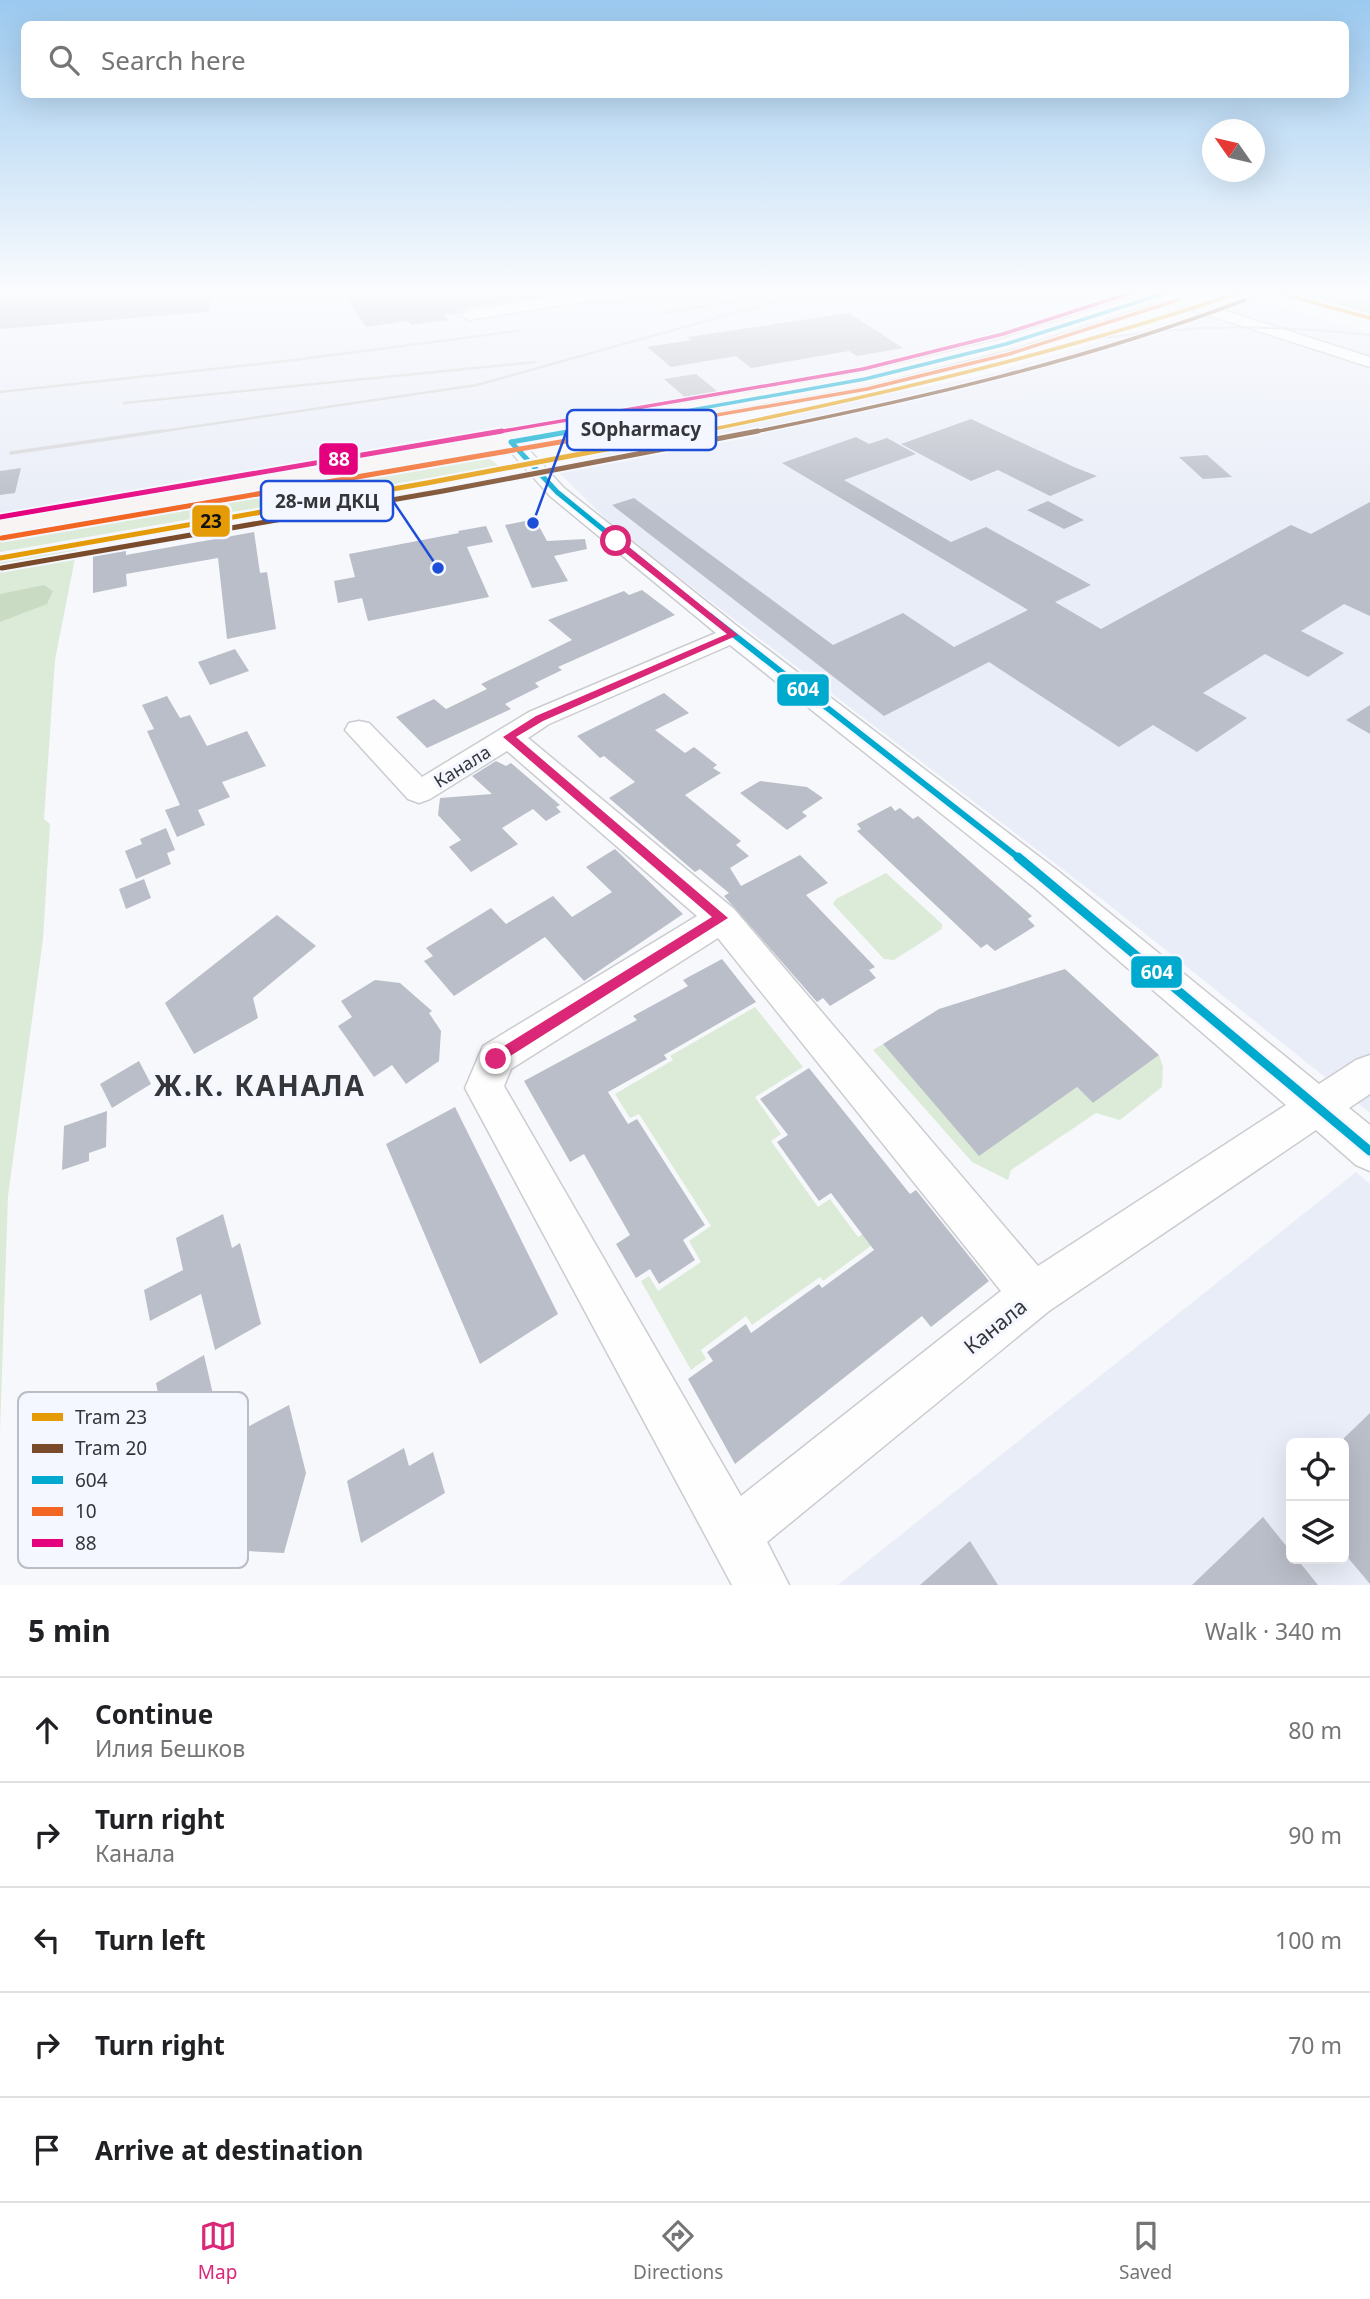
<!DOCTYPE html>
<meta charset="utf-8">
<style>
:root{--surface:#fff;--page:#f6f6f6;--text:#202124;--muted:#757577;--line:#e0e0e0;--accent:#db2777}
body{margin:0;font-family:"Noto Sans",sans-serif;background:var(--page);color:var(--text)}
.controls{position:absolute;right:21px;bottom:21px;display:grid;overflow:hidden;border-radius:10px;box-shadow:0 7px 28px #0002}
.controls button{width:63px;height:63px;display:grid;place-items:center;padding:0;border:0;border-bottom:2px solid var(--line);background:var(--surface);color:var(--text);font:35px sans-serif}
.compass{position:absolute;left:1202px;top:119px;width:63px;height:63px;border-radius:50%;background:var(--surface);box-shadow:0 7px 28px #0002;rotate:304deg}
.stop{position:absolute;width:21px;height:21px;margin:-16px;border:5px solid #db2777;border-radius:50%;background:#fff}
.stop.end{background:#db2777;border-color:#fff;box-shadow:0 2px 7px #0008}
.list{margin:0;padding:0;list-style:none}
h2{display:flex;justify-content:space-between;align-items:center;height:91px;margin:0;padding:0 28px;font-size:30px}
h2 small{font-size:23px;font-weight:400;color:var(--muted)}
.list li{display:grid;grid-template-columns:46px 1fr auto;gap:21px;align-items:center;box-sizing:border-box;height:105px;padding:0 28px;border-top:2px solid var(--line)}
.list b{display:block;font-size:26px;white-space:nowrap}
.list p{margin:0;font-size:23px;white-space:nowrap;color:var(--muted)}
.list em{font-size:23px;font-style:normal;color:var(--muted)}
.icon{flex:none;width:38px;height:38px;fill:none;stroke:currentColor;stroke-width:2;stroke-linecap:round;stroke-linejoin:round}
.map{position:relative;flex:none;width:1370px;height:1585px;overflow:hidden}
.search{position:absolute;background:var(--surface);box-shadow:0 7px 28px #0002;left:21px;right:21px;top:21px;height:77px;display:flex;align-items:center;gap:18px;box-sizing:border-box;padding:0 24px;border-radius:10px;color:var(--muted);font-size:26px}
.sheet{height:616px;background:var(--surface)}
nav{display:flex;justify-content:space-around;align-items:center;box-sizing:border-box;height:98px;border-top:2px solid var(--line);background:var(--surface);font-size:19px;color:var(--muted)}
nav a{display:grid;justify-items:center;gap:4px}
nav .on{color:var(--accent)}
.map>svg:first-child{display:block}
.built{fill:#e9edf7;fill-rule:evenodd}
.green{fill:#dcebd7}
.forest{fill:#cadbc4}
.building{fill:#babec8}
.lines{fill:none;stroke-linecap:round;stroke-linejoin:round}
.minor-casing{stroke:#cbcccf;stroke-width:3}
.major-casing{stroke:#d3d4d7;stroke-width:4}
.minor{fill:#fefeff;fill-rule:evenodd}
.major{fill:#f8f4f4;fill-rule:evenodd}
.tram{stroke:#d5d5d7;stroke-width:2}
.rail-far1{stroke:#d5d5d7;stroke-width:2.5}
.rail{stroke:#d5d5d7;stroke-width:3.5}
.bus-1-far3-casing{stroke:#f4f7ff;stroke-width:6}
.bus-1-far2-casing{stroke:#f4f7ff;stroke-width:9}
.bus-1-far1-casing{stroke:#f4f7ff;stroke-width:11}
.bus-1-casing{stroke:#f4f7ff;stroke-width:14}
.bus-2-far1-casing{stroke:#f4f7ff;stroke-width:6}
.bus-2-casing{stroke:#f4f7ff;stroke-width:9}
.bus-3-far1-casing{stroke:#f4f7ff;stroke-width:6}
.bus-3-casing{stroke:#f4f7ff;stroke-width:9}
.bus-1-far3{stroke:#00a9ce;stroke-width:3.5}
.bus-1-far2{stroke:#00a9ce;stroke-width:5}
.bus-1-far1{stroke:#00a9ce;stroke-width:6}
.bus-1{stroke:#00a9ce;stroke-width:9}
.bus-2-far1{stroke:#f26522;stroke-width:3.5}
.bus-2{stroke:#f26522;stroke-width:5}
.bus-3-far1{stroke:#e5007d;stroke-width:3.5}
.bus-3{stroke:#e5007d;stroke-width:5}
.tram-1-far1-casing{stroke:#f4f7ff;stroke-width:6}
.tram-1-casing{stroke:#f4f7ff;stroke-width:9}
.tram-2-far1-casing{stroke:#f4f7ff;stroke-width:6}
.tram-2-casing{stroke:#f4f7ff;stroke-width:9}
.tram-1-far1{stroke:#e49b06;stroke-width:3.5}
.tram-1{stroke:#e49b06;stroke-width:5}
.tram-2-far1{stroke:#7a4b2a;stroke-width:3.5}
.tram-2{stroke:#7a4b2a;stroke-width:5}
.route{fill:#db2777}
.labels{text-anchor:middle;dominant-baseline:central;stroke-width:6;stroke-linejoin:round;paint-order:stroke}
.street-label{font-size:18px;fill:#35363a;stroke:#f4f7ff}
.near-street-label{font-size:21px;fill:#35363a;stroke:#f4f7ff}
.near-district-label{font-size:28px;font-weight:bold;letter-spacing:2px;fill:#35363a;stroke:#f4f7ff}
.key{fill:#f4f7ff;stroke:#bbbdc4;stroke-width:2}
.key-label{font-size:19px;fill:#35363a}
.leader{fill:none;stroke:#1d4ed8;stroke-width:2.5}
.callout-dot{fill:#1d4ed8;stroke:#f4f7ff;stroke-width:2.5}
.callout{fill:#f4f7ff;stroke:#1d4ed8;stroke-width:2.5}
.callout-label{font-size:19px;text-anchor:middle;font-weight:bold;fill:#35363a}
.line-badge{stroke:#f4f7ff;stroke-width:2.5}
.badge-label{font-size:19px;text-anchor:middle;font-weight:bold;fill:#fff}
.pale-badge-label{font-size:19px;text-anchor:middle;font-weight:bold;fill:#111}
</style>
<div class="map">
<svg width="1370" height="1585" viewBox="0 0 1370 1585">
<rect width="100%" height="100%" fill="#f7f8fc"/>
<path class="built" d="M0 290H1145L1151 292 849 374 0 517Z
M1247 296 1370 333V1113L1103 900 618 531 553 467 658 440 985 375 1224 306Z
M1356 1172 1370 1184V1585H838ZM1291 1443H1344V1559H1291Z"/>
<path class="green" d="M487 456 499 466 0 552V539Z
M77 548 55 660 44 819 50 824 43 939 8 1196 0 1432V560Z
M886 873 942 924V929L894 960 884 959 833 904 836 899Z
M755 1007 803 1067 755 1097 781 1134 771 1141 818 1207 830 1199 858 1237 870 1229 879 1240 823 1281 820 1277 752 1325 746 1316 701 1350 706 1359 691 1370 641 1281 649 1276 658 1291 701 1262 689 1241 711 1226 639 1114 630 1118 615 1094 673 1060 670 1056Z
M883 1044 979 1155 1077 1087 1093 1103 1159 1055 1163 1067 1162 1087 1120 1120 1096 1113 1011 1170 1008 1180 972 1162 873 1050Z"/>
<path class="forest" d="M1304 290H1370V314L1326 301Z
M44 585 53 591 47 604 0 622V594Z"/>
<path class="building" d="M0 290H215L208 312 0 329Z
M341 290H458L459 294 487 290H544L545 296 469 307 459 313 444 315 448 320 411 325 408 321 366 327Z
M849 313 903 348 857 356 849 351 751 368 736 356 671 367 647 347 691 340 688 337Z
M696 374 718 392 687 399 664 379Z
M971 419 1074 467 1097 476 1050 496 998 470 971 481 901 444Z
M856 437 869 444 887 438 916 454 844 480 951 542 986 527 1091 585 1055 602 1101 629 1291 525 1311 534 1370 502V616L1344 604 1301 631 1344 653 1308 677 1265 654 1203 693 1247 718 1197 752 1153 725 1119 747 989 662 884 716 612 505 634 498 833 645 903 613 954 647 1028 610 782 463Z
M1207 455 1232 477 1203 479 1179 457Z
M21 468 15 493 0 495V471Z
M1048 501 1084 520 1064 529 1027 510Z
M535 519 547 541 585 539 587 549 554 556 568 581 532 588 505 525Z
M486 526 493 542 467 547 489 597 368 621 362 598 338 603 334 581 355 577 349 554 459 533 458 531Z
M254 532 260 573 267 572 276 629 227 639 218 558 126 574 127 586 93 593V554L126 548V555Z
M642 590 675 615 558 667 562 670 535 683 539 687 505 704 511 709 427 748 396 717 434 699 446 709 487 689 481 684 572 640 548 620 624 591 629 595Z
M235 649 249 671 210 685 198 662Z
M664 693 689 713 655 730 685 753 694 747 717 765 713 768 721 773 685 795 741 841 736 845 749 856 730 868 741 886 800 855 828 883 806 895 875 967 869 970 876 978 830 1006 823 998 817 1002 724 896 729 893 700 869 695 872 609 798 635 782 604 756 600 758 577 736Z
M167 696 180 718 190 715 207 746 247 731 266 766 222 782 230 797 198 810 205 825 177 837 165 810 180 805 147 731 154 729 142 705Z
M1370 705V734L1346 720Z
M496 761 506 766 511 763 560 805 556 807 561 812 546 821 533 809 502 828 518 844 471 872 449 847 461 840 438 815 440 798 492 794 472 776Z
M760 781 807 787 823 798 802 812 807 816 787 830 740 793Z
M891 806 895 811 900 808 913 819 918 816 1032 916 1028 919 1035 926 995 951 987 944 981 948 857 831 861 829 857 824Z
M166 828 175 850 167 853 171 864 136 879 125 851 142 844 140 839Z
M615 849 683 914 584 981 545 937 454 996 424 961 433 956 426 948 491 908 506 924 553 896 572 917 612 892 586 867Z
M144 879 151 898 126 909 119 889Z
M277 915 316 946 253 998 258 1018 194 1054 165 1003Z
M722 959 756 1002 664 1055 667 1059 608 1092 628 1124 637 1119 705 1225 683 1240 695 1260 659 1284 650 1269 636 1278 616 1244 630 1235 584 1154 570 1162 524 1081 637 1020 633 1016 688 986 683 980Z
M1065 969 1159 1055 1093 1103 1077 1087 979 1156 883 1044 939 1009Z
M375 980 400 983 432 1011 429 1013 441 1031 439 1061 406 1084 392 1065 374 1077 338 1026 352 1017 341 1001Z
M139 1061 151 1084 112 1108 100 1084Z
M809 1068 910 1194 916 1190 989 1281 931 1327 922 1316 735 1464 688 1379 713 1361 707 1352 746 1324 751 1333 819 1284 822 1288 874 1250 831 1193 819 1201 777 1142 788 1135 760 1099Z
M455 1107 558 1314 480 1364 386 1144Z
M107 1111 106 1147 89 1153V1161L62 1170 64 1126Z
M223 1214 232 1248 240 1243 261 1324 215 1350 201 1294 150 1321 144 1290 183 1270 176 1238Z
M204 1355 215 1403 166 1432 156 1383Z
M289 1405 306 1473 284 1553 171 1547 191 1487 222 1488 240 1431Z
M1370 1413V1584L1344 1553V1438Z
M404 1448 409 1466 433 1452 445 1493 361 1543 347 1481Z
M1263 1517 1291 1552V1559H1297L1318 1585H1192Z
M970 1541 998 1585H920Z"/>
<g class="lines">
<g class="minor-casing">
<path id="minor" d="M666 290 664 293 633 299 586 301 469 320 461 315 469 310 586 293Z
M1138 290H1160L1370 357V367L1140 293Z
M511 436 518 438 564 488 742 630 1058 871 1319 1084 1356 1060 1370 1055V1094L1349 1108 1370 1125V1171L1356 1165 1316 1130 1049 1311 767 1542 789 1585H732L465 1088 483 1046 697 916 507 751 430 799 419 803 408 799 345 730 349 723 359 721 369 723 422 777 529 712 716 633 550 496 502 442ZM730 645 1036 889 1286 1105 1038 1266 734 909 528 738 549 724ZM718 938 1001 1291 741 1496 504 1086 511 1069Z"/>
</g>
<g class="major-casing">
<path id="major" d="M1156 290H1184L1182 294 1013 348 865 386 0 536V520L865 372 999 340Z"/>
</g>
<use href="#minor" class="minor"/>
<use href="#major" class="major"/>
<path class="tram" d="M1296 290 1324 305
M1086 341C1181 324 1274 324 1370 335"/>
<path class="rail-far1" d="M665 313 741 300
M0 392 286 361 518 331
M124 403 535 362
M150 433 477 385 817 290"/>
<path class="rail" d="M11 453 162 431"/>
<g class="bus-1-far3-casing">
<path id="bus-1-far3" d="M563 433 865 379 1006 344 1175 290"/>
</g>
<g class="bus-1-far2-casing">
<path id="bus-1-far2" d="M511 442 557 492 712 618
M511 442 573 431"/>
</g>
<g class="bus-1-far1-casing">
<path id="bus-1-far1" d="M710 616 1020 859"/>
</g>
<g class="bus-1-casing">
<path id="bus-1" d="M1018 857 1370 1151"/>
</g>
<g class="bus-2-far1-casing">
<path id="bus-2-far1" d="M613 433 867 389 1009 354 1178 300"/>
</g>
<g class="bus-2-casing">
<path id="bus-2" d="M2 538 624 431"/>
</g>
<g class="bus-3-far1-casing">
<path id="bus-3-far1" d="M492 433 863 369 1003 334 1140 290"/>
</g>
<g class="bus-3-casing">
<path id="bus-3" d="M0 517 502 431"/>
</g>
<use href="#bus-1-far3" class="bus-1-far3"/>
<use href="#bus-1-far2" class="bus-1-far2"/>
<use href="#bus-1-far1" class="bus-1-far1"/>
<use href="#bus-1" class="bus-1"/>
<use href="#bus-2-far1" class="bus-2-far1"/>
<use href="#bus-2" class="bus-2"/>
<use href="#bus-3-far1" class="bus-3-far1"/>
<use href="#bus-3" class="bus-3"/>
<g class="tram-1-far1-casing">
<path id="tram-1-far1" d="M1267 290 1370 318
M694 433C881 395 1066 352 1247 290"/>
</g>
<g class="tram-1-casing">
<path id="tram-1" d="M0 558 427 483 702 431"/>
</g>
<g class="tram-2-far1-casing">
<path id="tram-2-far1" d="M749 433C918 399 1084 361 1245 300"/>
</g>
<g class="tram-2-casing">
<path id="tram-2" d="M2 568 443 491 758 431"/>
</g>
<use href="#tram-1-far1" class="tram-1-far1"/>
<use href="#tram-1" class="tram-1"/>
<use href="#tram-2-far1" class="tram-2-far1"/>
<use href="#tram-2" class="tram-2"/>
</g>
<linearGradient id="sky" x2="0" y2="1"><stop stop-color="#9bc9ef"/><stop offset="0.57" stop-color="#fbfcfe"/><stop offset="1" stop-color="#fbfcfe" stop-opacity="0"/></linearGradient>
<rect width="1370" height="512" fill="url(#sky)"/>
<path class="route" d="M613 539H619L738 635 543 721 516 737 728 918 496 1065 491 1063 489 1059 491 1054 712 917 503 737 536 716 727 634 613 543Z"/>
<g class="labels">
<g class="street-label">
<text transform="translate(462 766) rotate(-32)">Канала</text>
</g>
<g class="near-street-label">
<text transform="translate(995 1326) rotate(-39)">Канала</text>
</g>
<g class="near-district-label">
<text x="260" y="1085">Ж.К. КАНАЛА</text>
</g>
</g>
<rect x="18" y="1392" width="230" height="176" rx="10" class="key"/>
<rect x="32" y="1413" width="31" height="8" fill="#e49b06"/>
<rect x="32" y="1444" width="31" height="9" fill="#7a4b2a"/>
<rect x="32" y="1476" width="31" height="8" fill="#00a9ce"/>
<rect x="32" y="1507" width="31" height="9" fill="#f26522"/>
<rect x="32" y="1539" width="31" height="8" fill="#e5007d"/>
<g class="key-label">
<text x="75" y="1424">Tram 23</text>
<text x="75" y="1455">Tram 20</text>
<text x="75" y="1487">604</text>
<text x="75" y="1518">10</text>
<text x="75" y="1550">88</text>
</g>
<path class="leader" d="M533 523L567 430M438 568L393 501"/>
<g class="callout-dot">
<circle cx="533" cy="523" r="7"/>
<circle cx="438" cy="568" r="7"/>
</g>
<g class="callout">
<rect x="567" y="410" width="149" height="40" rx="7"/>
<rect x="261" y="481" width="132" height="40" rx="7"/>
</g>
<g class="callout-label">
<text x="641" y="436">SOpharmacy</text>
<text x="327" y="508">28-ми ДКЦ</text>
</g>
<g class="line-badge">
<rect x="318" y="442" width="41" height="34" rx="7" fill="#e5007d"/>
<rect x="191" y="504" width="40" height="34" rx="7" fill="#e49b06"/>
<rect x="776" y="673" width="54" height="34" rx="7" fill="#00a9ce"/>
<rect x="1130" y="955" width="53" height="34" rx="7" fill="#00a9ce"/>
</g>
<g class="badge-label">
<text x="339" y="466">88</text>
<text x="803" y="696">604</text>
<text x="1157" y="979">604</text>
</g>
<g class="pale-badge-label">
<text x="211" y="528">23</text>
</g>
</svg>
<div class="controls">
<button><svg class="icon" aria-label="locate" viewBox="0 0 24 24"><circle cx="12" cy="12" r="6"/><path d="M12 2v4M12 18v4M2 12h4M18 12h4"/></svg></button>
<button><svg class="icon" aria-label="layers" viewBox="0 0 24 24"><path d="M12 4l9 5-9 5-9-5zM3 14l9 5 9-5"/></svg></button>
</div>
<svg class="compass" viewBox="-18 -18 36 36"><path d="M0-13l5 13h-10z" fill="#e53935"/><path d="M0 13l5-13h-10z" fill="#757577"/></svg>
<div class="stop" style="left:616px;top:541px"></div>
<div class="stop end" style="left:496px;top:1059px"></div>
<div class="search"><svg class="icon" aria-label="search" viewBox="0 0 24 24"><circle cx="10" cy="10" r="6"/><path d="M15 15l6 6"/></svg>Search here</div>
</div>
<section class="sheet">
<h2>5 min<small>Walk · 340 m</small></h2>
<ul class="list">
<li><svg class="icon" aria-label="ahead" viewBox="0 0 24 24"><path d="M12 20V5M6 11l6-6 6 6"/></svg><div><b>Continue</b><p>Илия Бешков</p></div><em>80 m</em></li>
<li><svg class="icon" aria-label="right" viewBox="0 0 24 24"><path d="M7 20v-9h11M14 6l5 5-5 5"/></svg><div><b>Turn right</b><p>Канала</p></div><em>90 m</em></li>
<li><svg class="icon" aria-label="left" viewBox="0 0 24 24"><path d="M17 20v-9H6M10 6l-5 5 5 5"/></svg><div><b>Turn left</b></div><em>100 m</em></li>
<li><svg class="icon" aria-label="right" viewBox="0 0 24 24"><path d="M7 20v-9h11M14 6l5 5-5 5"/></svg><div><b>Turn right</b></div><em>70 m</em></li>
<li><svg class="icon" aria-label="arrive" viewBox="0 0 24 24"><path d="M6 21V4h12l-3 4 3 4H6"/></svg><div><b>Arrive at destination</b></div></li>
</ul>
</section>
<nav>
<a class="on"><svg class="icon" aria-label="map" viewBox="0 0 24 24"><path d="M3 6l6-2 6 2 6-2v14l-6 2-6-2-6 2zM9 4v14M15 6v14"/></svg>Map</a>
<a><svg class="icon" aria-label="directions" viewBox="0 0 24 24"><path d="M12 3l9 9-9 9-9-9zM9 14v-3h6M13 9l2 2-2 2"/></svg>Directions</a>
<a><svg class="icon" aria-label="saved" viewBox="0 0 24 24"><path d="M7 4h10v16l-5-4-5 4z"/></svg>Saved</a>
</nav>
